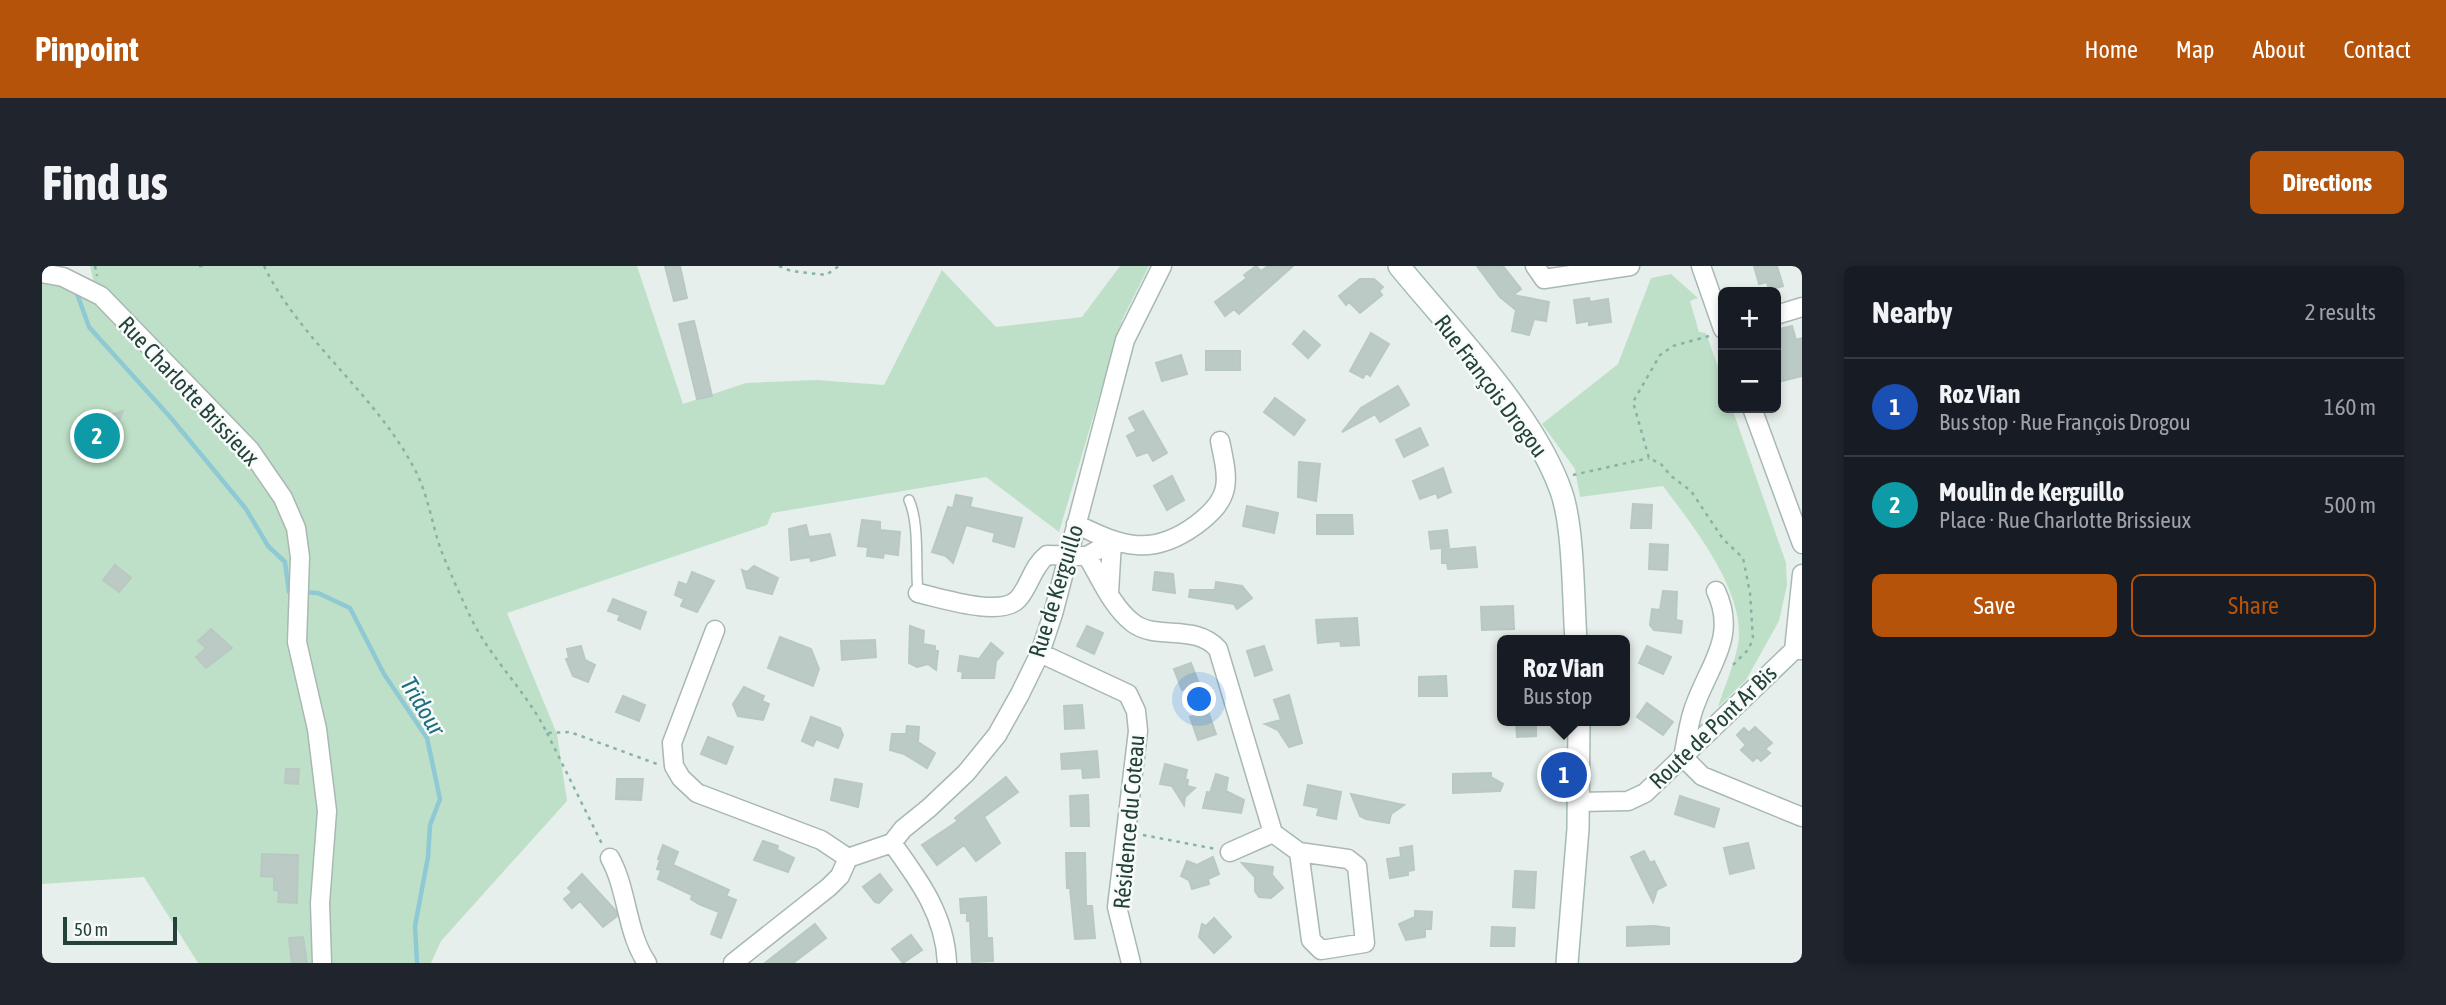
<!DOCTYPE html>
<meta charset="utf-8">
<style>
:root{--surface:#171b24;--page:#20242c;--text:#f1f3f6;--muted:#9ea1a6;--line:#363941;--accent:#b45309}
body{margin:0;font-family:"Asap Condensed",sans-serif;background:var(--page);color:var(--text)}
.controls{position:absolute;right:21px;top:21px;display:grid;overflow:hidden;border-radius:10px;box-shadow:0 4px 10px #0003}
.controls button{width:63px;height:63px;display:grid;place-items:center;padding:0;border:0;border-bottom:2px solid var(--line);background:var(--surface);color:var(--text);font:35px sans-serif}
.scale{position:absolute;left:21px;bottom:18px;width:114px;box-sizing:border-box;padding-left:7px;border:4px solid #24423a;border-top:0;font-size:19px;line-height:24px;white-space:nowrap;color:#24423a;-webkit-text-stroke:5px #f7fbf9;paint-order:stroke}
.you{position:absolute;left:1158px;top:434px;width:24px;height:24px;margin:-18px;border:5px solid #fff;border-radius:50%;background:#1a73e8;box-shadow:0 0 0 10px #1a73e833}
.badge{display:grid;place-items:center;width:46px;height:46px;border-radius:50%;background:var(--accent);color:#fff;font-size:23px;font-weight:700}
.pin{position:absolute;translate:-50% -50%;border:4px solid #fff;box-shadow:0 2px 7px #0006}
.popup{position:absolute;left:1455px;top:369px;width:133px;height:91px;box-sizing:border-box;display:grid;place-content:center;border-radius:10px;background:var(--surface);filter:drop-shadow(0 2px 5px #0005);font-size:23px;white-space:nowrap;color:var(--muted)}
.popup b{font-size:26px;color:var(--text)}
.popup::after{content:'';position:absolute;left:50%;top:100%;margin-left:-14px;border:14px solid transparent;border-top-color:var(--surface)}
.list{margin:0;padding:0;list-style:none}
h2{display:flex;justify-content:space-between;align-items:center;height:91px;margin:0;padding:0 28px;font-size:30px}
h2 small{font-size:23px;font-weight:400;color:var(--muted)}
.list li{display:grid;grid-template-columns:46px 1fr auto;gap:21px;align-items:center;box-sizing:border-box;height:98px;padding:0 28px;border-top:2px solid var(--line)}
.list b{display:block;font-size:26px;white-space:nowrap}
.list p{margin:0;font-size:23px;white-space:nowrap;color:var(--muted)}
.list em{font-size:23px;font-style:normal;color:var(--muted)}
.actions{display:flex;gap:14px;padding:21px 28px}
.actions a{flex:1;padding:16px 0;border:2px solid var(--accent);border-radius:10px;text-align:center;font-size:24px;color:var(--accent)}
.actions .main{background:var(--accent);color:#fff}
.map{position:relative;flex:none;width:1760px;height:697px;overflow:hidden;border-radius:10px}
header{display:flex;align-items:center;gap:42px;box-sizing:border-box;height:98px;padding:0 35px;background:var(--accent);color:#fff}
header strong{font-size:33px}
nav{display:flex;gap:38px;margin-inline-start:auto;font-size:24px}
.intro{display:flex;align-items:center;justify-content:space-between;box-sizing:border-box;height:168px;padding:0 42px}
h1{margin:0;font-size:49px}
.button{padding:18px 32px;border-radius:10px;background:var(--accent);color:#fff;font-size:24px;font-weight:700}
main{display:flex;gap:42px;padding:0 42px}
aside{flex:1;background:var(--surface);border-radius:10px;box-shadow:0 4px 10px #0003}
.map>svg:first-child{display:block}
.green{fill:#bfe0c8}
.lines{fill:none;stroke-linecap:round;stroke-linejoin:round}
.stream{stroke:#8ec9d4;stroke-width:4.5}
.building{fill:#bbcac4;stroke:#b8c9c2;stroke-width:2}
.lane-casing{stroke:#a8b8b2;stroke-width:12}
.street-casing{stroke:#a8b8b2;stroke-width:21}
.secondary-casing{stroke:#a4bbb3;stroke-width:24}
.path{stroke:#86b3a5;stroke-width:2.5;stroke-dasharray:3.5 5;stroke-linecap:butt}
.lane{stroke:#fff;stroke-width:9}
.street{stroke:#fff;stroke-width:18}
.secondary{stroke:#fff;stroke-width:21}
.labels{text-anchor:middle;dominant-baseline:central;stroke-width:5;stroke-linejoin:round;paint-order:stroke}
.street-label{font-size:23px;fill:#24423a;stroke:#f7fbf9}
.water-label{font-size:24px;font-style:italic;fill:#1c6f80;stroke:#f7fbf9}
</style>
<header>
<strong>Pinpoint</strong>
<nav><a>Home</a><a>Map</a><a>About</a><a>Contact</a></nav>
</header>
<div class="intro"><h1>Find us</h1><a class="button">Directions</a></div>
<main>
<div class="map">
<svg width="1760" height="697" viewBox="0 0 1760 697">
<rect width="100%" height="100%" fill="#e6efeb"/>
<path class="green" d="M48 0H595L641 138 704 117 774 114 842 119 900 4 954 61 1040 51 1078 0H1107L1080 54 1017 266 944 211 730 247 725 259 465 347 515 468 525 535 399 675 389 697H156L102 611 0 618V16L15 18 42 30 52 17Z
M1629 8 1656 32 1648 35 1657 66 1664 67 1681 115V142H1690L1744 297 1745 319 1737 355 1704 414 1676 441C1682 421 1692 400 1696 379 1705 327 1651 260 1621 220L1538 231 1533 203 1500 158 1576 98 1609 12Z"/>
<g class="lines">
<path class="stream" d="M34 25 47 61 129 152 204 243 226 280 243 296 247 326
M259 326 276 327 308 342 342 408 385 472 398 533 388 559 386 591 373 660 375 697"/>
</g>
<path class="building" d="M623 0H638L645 32 632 35Z
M1214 0 1219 5 1226 0H1251L1197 48 1192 43 1183 50 1173 36 1205 12 1202 9Z
M1435 0H1461L1479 23 1471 29 1507 36 1504 55 1492 53 1487 69 1470 65 1474 44 1458 31Z
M1712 0H1735L1741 20 1727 24 1725 16 1717 18Z
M1318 13H1332L1341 21 1337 25 1340 29 1318 47 1307 36 1304 39 1297 30Z
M1547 32 1548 36 1566 33 1569 56 1547 59V55L1535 57 1532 34Z
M652 55 670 130 655 133 637 58Z
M1750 60 1754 74 1760 72V110L1736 116 1734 64Z
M1262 65 1278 79 1266 92 1251 78Z
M1329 67 1347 78 1328 110 1324 107 1321 112 1308 105Z
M1164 85H1198V104H1164Z
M1139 89 1145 108 1120 115 1114 97Z
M1356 120 1367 139 1338 156 1333 148 1300 166 1319 142Z
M1233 132 1263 154 1252 169 1222 146Z
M62 145 66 150 81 145 75 159 79 163 50 191 33 174Z
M1101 145 1125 187 1111 195 1106 186 1095 190 1085 170 1094 165 1087 152Z
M1378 162 1386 179 1362 191 1354 174Z
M1257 196 1278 198 1274 235 1256 231Z
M1401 202 1409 226 1396 232 1394 227 1378 233 1371 215Z
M1130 210 1142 234 1125 244 1112 220Z
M914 229 930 232 928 241 980 252 972 281 951 275 953 267 924 259 911 297 904 290 890 286 906 241 911 242Z
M1591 238 1610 239 1609 262H1589Z
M1205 240 1236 247 1232 267 1201 260Z
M1275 249H1310L1311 268H1275Z
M820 254 838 256V264L858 266 856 289 842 287 841 292 825 290 826 281 816 280Z
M764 259 767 271 788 268 793 289 769 295 768 291 749 294 747 263Z
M1405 264 1407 281 1389 283 1387 266Z
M1608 278 1626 279 1625 304 1607 303Z
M1433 281 1435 301 1406 303 1405 297H1400V284Z
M73 299 89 312 77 326 61 314Z
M712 300 736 312 730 328 705 322 700 304 705 306Z
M650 306 672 315 655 346 639 340 642 333 633 329 637 316 645 319Z
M1113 306 1131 308 1133 327 1111 324Z
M1174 316 1200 320 1210 332 1195 343 1192 338 1147 331 1148 324H1173Z
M1621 325 1635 326 1634 354 1640 355 1639 367 1612 364 1608 359 1610 343 1618 344Z
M571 333 604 346 598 363 576 354 578 349 566 345Z
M1471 340 1472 363 1440 364 1439 341Z
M1315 352 1317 379 1299 380 1298 375 1276 377 1274 354Z
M868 360 882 365 881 378 893 380V385H896L894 404 886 398 875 401 867 397Z
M1045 360 1061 367 1052 388 1035 380Z
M169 363 190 382 164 402 154 391 164 382 156 375Z
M738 371 769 383 777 403 771 420 726 402Z
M833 374 834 391 800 394 799 375Z
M949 377 961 387 954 395 952 412H920L921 406 916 405 918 390 937 393Z
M539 380 543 394 553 399 546 416 531 410 524 393 527 392 525 383Z
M1222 380 1230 404 1213 410 1205 385Z
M1605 380 1629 391 1621 408 1597 397Z
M1149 397 1157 418 1140 424 1132 403Z
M1404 410 1405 430H1377V411Z
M702 421 722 430 720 435 727 438 721 454 696 450 691 438Z
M1247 429 1260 477 1247 481 1236 464 1223 458 1239 454 1232 434Z
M581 430 603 439 597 455 574 446Z
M1605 437 1631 456 1621 469 1595 451Z
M1040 439 1042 462 1023 463 1022 440Z
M1166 445 1174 468 1156 474 1148 451Z
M769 451 798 462 801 469 796 482 774 473 771 480 760 475Z
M1474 455H1494V470L1475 471Z
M865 460 877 461 876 476 893 487 885 502 862 488 848 484 850 468H864Z
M1713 461 1730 477 1723 483 1728 487 1719 495 1715 491 1711 495 1699 484 1704 479 1695 469 1702 462 1707 467Z
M666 471 691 481 684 498 659 488Z
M1055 485 1057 511 1041 512 1040 502 1020 503 1019 488Z
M1123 498 1145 504 1143 513 1146 514 1145 520 1153 522 1143 531 1142 539 1130 520 1118 518Z
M244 503H257L256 518 243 517Z
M1449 507V511L1461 518 1458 525 1411 527V508Z
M1174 508 1186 512 1184 525 1202 534 1199 547 1161 542 1165 526 1168 527Z
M964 511 976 526 942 551 958 577 934 595 922 579 895 599 880 579 916 555 913 552Z
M575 513H601L599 534 574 533Z
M793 513 820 518 816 541 789 534Z
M1266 519 1299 526 1294 553 1275 549 1277 542 1262 539Z
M1309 528 1362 539 1349 548 1347 557 1324 553 1318 550Z
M1046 529 1047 560H1029L1028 530Z
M1638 530 1677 543 1672 561 1633 548Z
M721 575 736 580 735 584 752 592 746 606 712 594Z
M1706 577 1712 602 1688 608 1682 582Z
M621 579 636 586 631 599 687 624 684 630 694 634 679 672 669 668 677 646 657 638 649 633 650 629 616 613 619 604 615 603 618 594 616 593Z
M1370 580 1372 604 1366 605V609L1348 612 1345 593 1359 591 1358 582Z
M1602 585 1608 597 1612 595 1624 619 1615 624 1611 636 1589 591Z
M1024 587H1043L1044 640H1050L1053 672 1033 673 1028 622H1025Z
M220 588 256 589 255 637 236 636 237 625 232 624V611L219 610Z
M1171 591 1177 608 1166 613 1167 618 1150 623 1147 614 1139 610 1145 595 1155 599Z
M1200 597 1231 601 1230 609 1241 622 1229 632 1217 631 1213 625V611Z
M1473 605 1494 606 1492 642 1471 641Z
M540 608 574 645 575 650 561 661 538 635 530 642 522 633 530 626 526 622Z
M838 608 850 624 837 637 833 636 821 621Z
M944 631 945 672H950L951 695 930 696 928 655H925V647H919L918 633Z
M1373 645 1390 646 1389 663H1383V671L1364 674 1357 658 1373 651Z
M1172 652 1189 671 1172 687 1157 671 1160 658 1164 660Z
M773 658 784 672 751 697H723Z
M1612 660 1627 662V678L1585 680V661Z
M1450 661 1473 662 1472 680H1449Z
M869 669 880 684 861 697 850 683Z
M261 671 265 697H250L247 672Z"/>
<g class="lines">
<g class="lane-casing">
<path id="lane" d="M867 234C878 259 873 298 876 327"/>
</g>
<g class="street-casing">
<path id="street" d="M1493 0 1502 13 1588 0
M1659 0 1681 63
M0 7 21 11 59 30 208 184 241 232 254 262 258 291 255 376 275 463 285 545 278 637 280 697
M1734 49 1760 41
M1710 142 1760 278
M1034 258C1080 281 1110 291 1154 259 1190 232 1187 217 1178 175
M1045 290C1058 311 1070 341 1091 357 1115 375 1153 357 1176 383L1231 567 1257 586 1306 593 1315 600 1323 677 1279 684 1269 674 1257 586
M1674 325C1697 374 1663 403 1650 448 1646 462 1644 477 1641 491L1660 510 1760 551
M876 327C899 332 959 352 976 333 988 320 990 301 1005 289L1045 290 1070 276
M1067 327 1070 276
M673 364 630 477 632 500 639 512 655 527 779 574 806 592
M1752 384 1760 308
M998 387 1086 428 1094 445 1096 465 1075 641 1089 697
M1537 536 1586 535 1603 527 1752 384H1760
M850 577C877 614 903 649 905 697
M1188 586 1231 567
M568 592C586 625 584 666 605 697
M691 697 787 621 798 610 806 592 850 577 861 563 887 542 924 507 955 469 978 428 998 387 1011 348 1083 74 1120 0"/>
</g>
<g class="secondary-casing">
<path id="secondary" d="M1357 0C1410 65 1491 146 1519 225 1532 261 1531 334 1534 374
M1525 697 1536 563 1537 455"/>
</g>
<path class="path" d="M53 0 55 10
M157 0H165
M222 0C259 76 334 128 373 204 386 228 390 259 399 284 408 307 419 331 429 352 450 395 483 423 505 467L528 466 615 498
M737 0 749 5 784 9 797 0
M1667 70 1631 80 1618 89 1591 136 1607 192 1619 198 1629 210 1649 225 1681 273 1701 292 1708 327 1711 373 1706 384 1689 401
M1531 209 1607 192
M505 467 561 580
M1101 569 1174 583"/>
<use href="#lane" class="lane"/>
<use href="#street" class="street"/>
<use href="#secondary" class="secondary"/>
</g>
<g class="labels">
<g class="street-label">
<text transform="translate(1449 120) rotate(53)">Rue François Drogou</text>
<text transform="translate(147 125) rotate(47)">Rue Charlotte Brissieux</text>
<text transform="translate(1014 325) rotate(-73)">Rue de Kerguillo</text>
<text transform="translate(1671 461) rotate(-44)">Route de Pont Ar Bis</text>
<text transform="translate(1087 556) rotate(-85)">Résidence du Coteau</text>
</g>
<g class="water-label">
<text transform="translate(381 440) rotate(59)">Tridour</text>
</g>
</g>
</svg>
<div class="controls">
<button>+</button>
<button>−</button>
</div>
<div class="scale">50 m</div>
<div class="you"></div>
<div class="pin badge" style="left:1522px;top:509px;background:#1a4fb4">1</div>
<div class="popup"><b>Roz Vian</b>Bus stop</div>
<div class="pin badge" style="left:55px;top:170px;background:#0f9aa8">2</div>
</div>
<aside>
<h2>Nearby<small>2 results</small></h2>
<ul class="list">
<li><span class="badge" style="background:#1a4fb4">1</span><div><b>Roz Vian</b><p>Bus stop · Rue François Drogou</p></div><em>160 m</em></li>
<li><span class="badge" style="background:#0f9aa8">2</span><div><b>Moulin de Kerguillo</b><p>Place · Rue Charlotte Brissieux</p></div><em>500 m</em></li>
</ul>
<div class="actions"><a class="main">Save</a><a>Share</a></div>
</aside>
</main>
